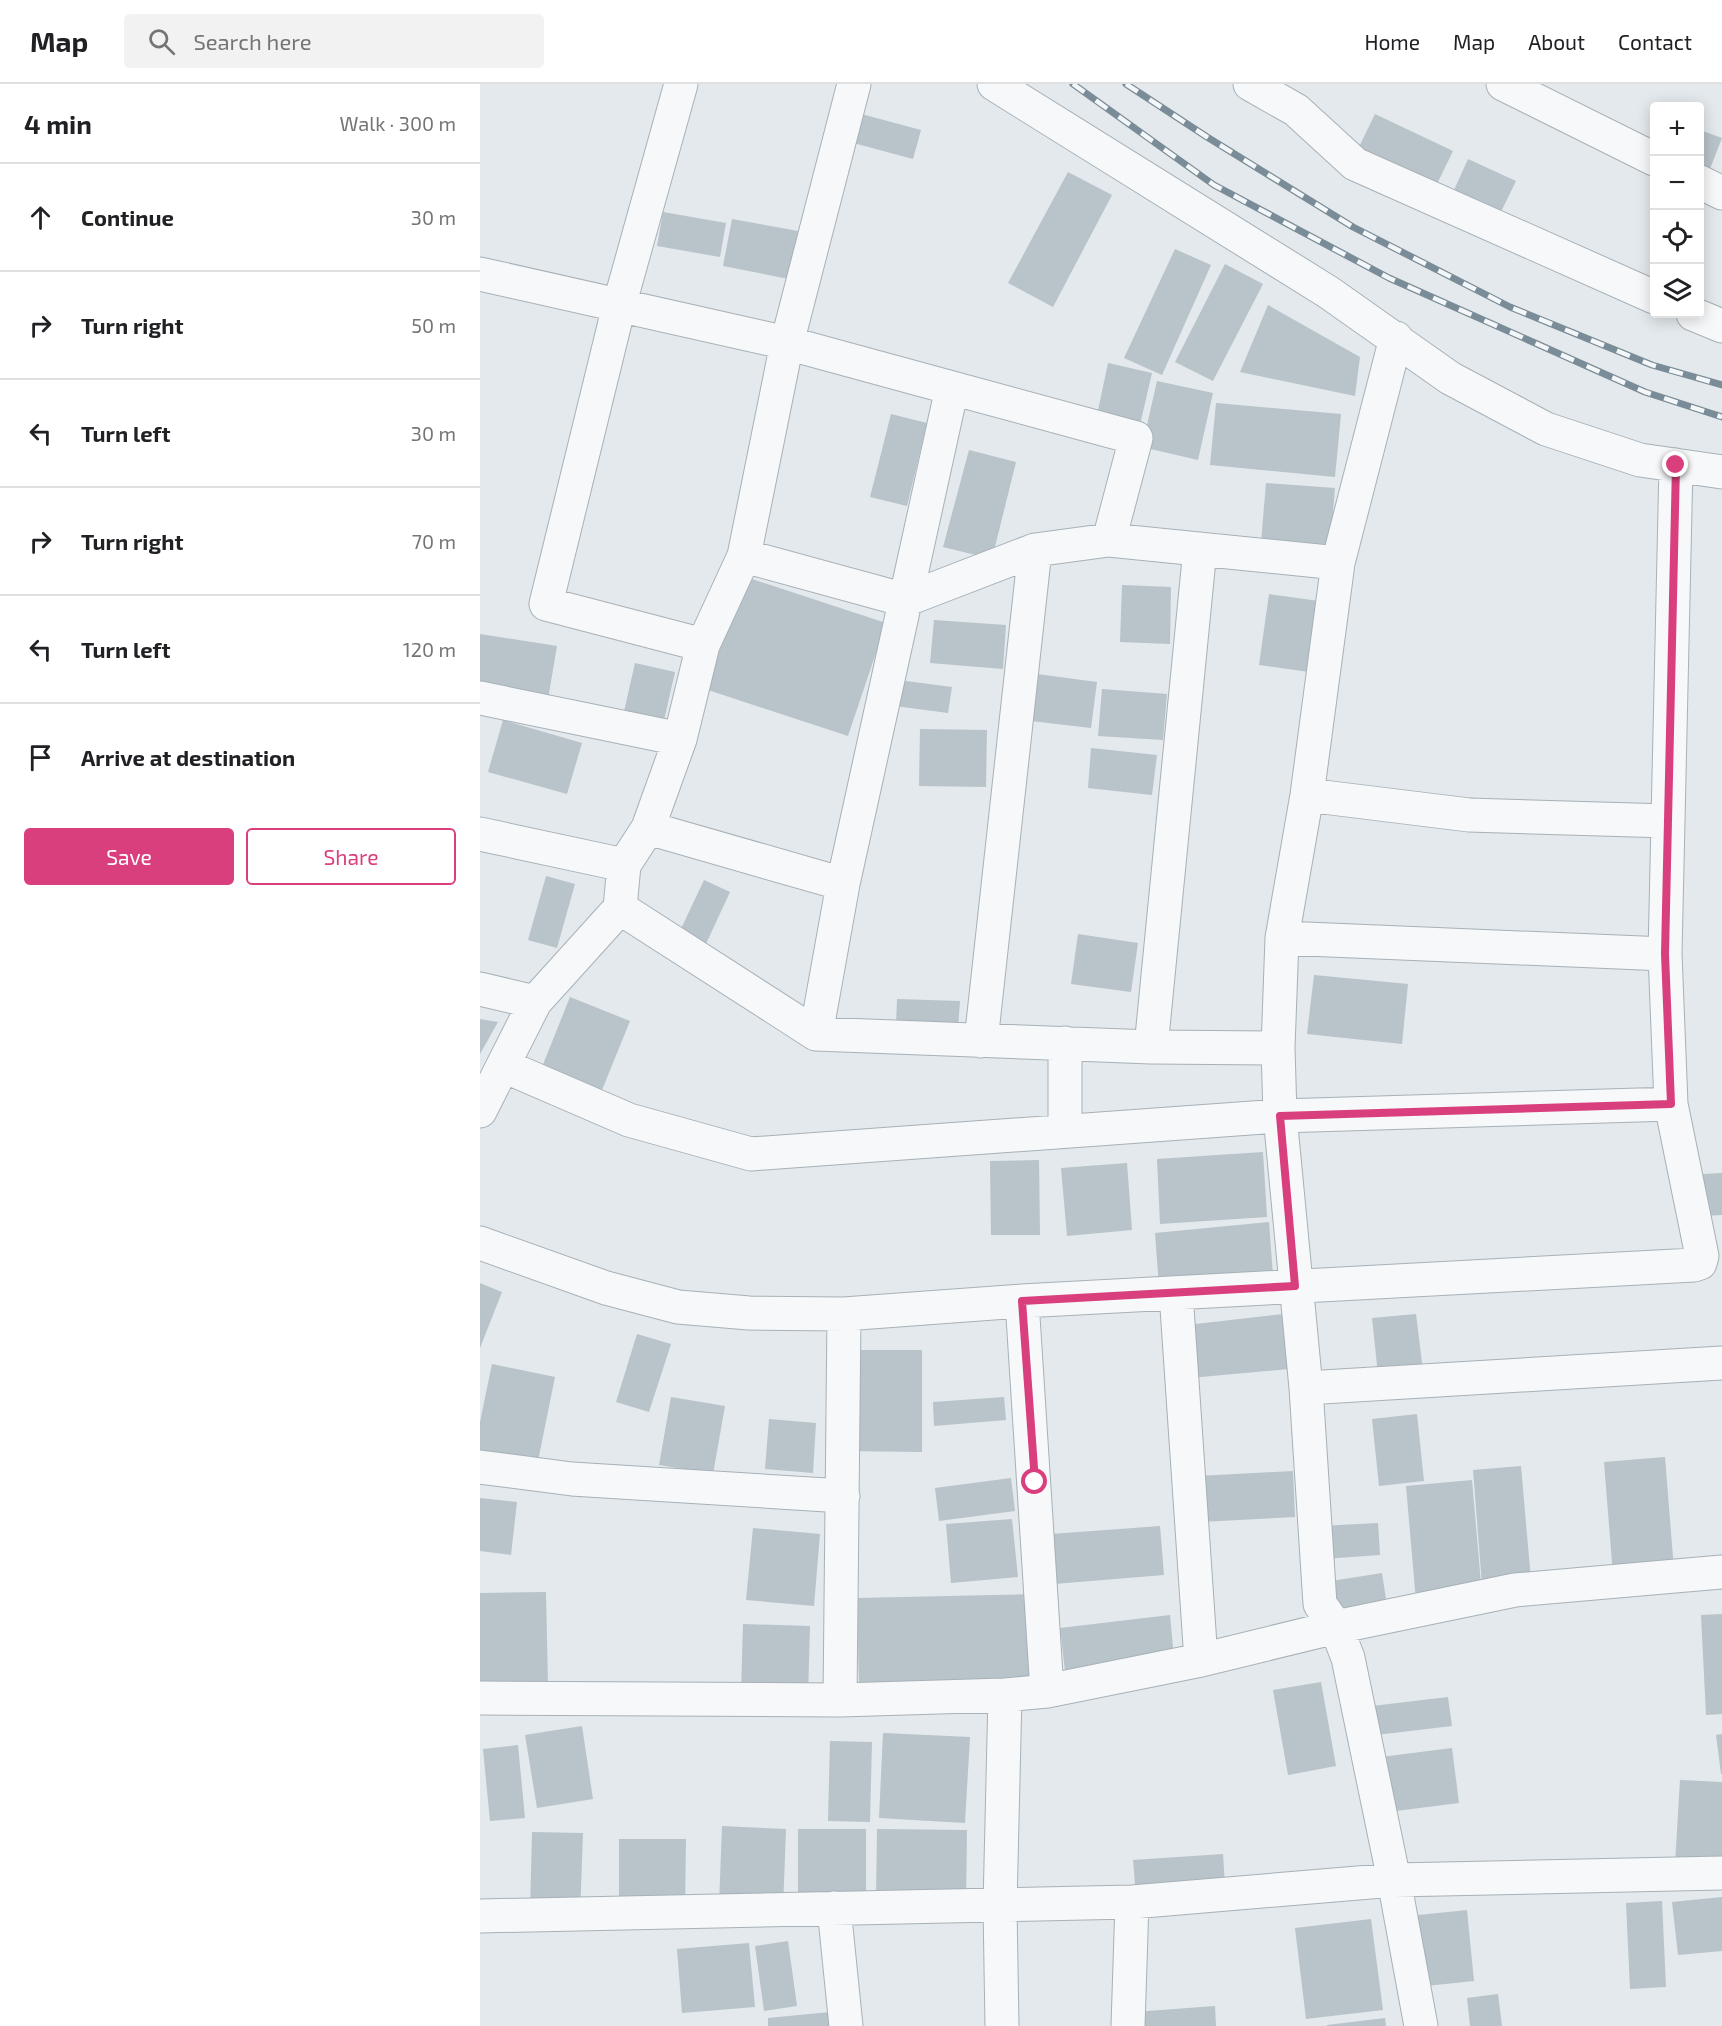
<!DOCTYPE html>
<meta charset="utf-8">
<style>
:root{--surface:#fff;--page:#f2f2f2;--text:#202124;--muted:#757577;--line:#e0e0e0;--accent:#da3f7d}
body{margin:0;font-family:"Exo 2",sans-serif;background:var(--page);color:var(--text)}
.controls{position:absolute;right:18px;top:18px;display:grid;overflow:hidden;border-radius:6px;box-shadow:0 3px 15px #0003}
.controls button{width:54px;height:54px;display:grid;place-items:center;padding:0;border:0;border-bottom:2px solid var(--line);background:var(--surface);color:var(--text);font:30px sans-serif}
.stop{position:absolute;width:18px;height:18px;margin:-14px;border:4px solid #da3f7d;border-radius:50%;background:#fff}
.stop.end{background:#da3f7d;border-color:#fff;box-shadow:0 2px 6px #0008}
.list{margin:0;padding:0;list-style:none}
h2{display:flex;justify-content:space-between;align-items:center;height:78px;margin:0;padding:0 24px;font-size:26px}
h2 small{font-size:20px;font-weight:400;color:var(--muted)}
.list li{display:grid;grid-template-columns:39px 1fr auto;gap:18px;align-items:center;box-sizing:border-box;height:108px;padding:0 24px;border-top:2px solid var(--line)}
.list b{display:block;font-size:22px;white-space:nowrap}
.list em{font-size:20px;font-style:normal;color:var(--muted)}
.actions{display:flex;gap:12px;padding:18px 24px}
.actions a{flex:1;padding:14px 0;border:2px solid var(--accent);border-radius:6px;text-align:center;font-size:21px;color:var(--accent)}
.actions .main{background:var(--accent);color:#fff}
.icon{flex:none;width:33px;height:33px;fill:none;stroke:currentColor;stroke-width:2;stroke-linecap:round;stroke-linejoin:round}
.map{position:relative;flex:none;width:1242px;height:1942px;overflow:hidden}
header{display:flex;align-items:center;gap:36px;box-sizing:border-box;height:84px;padding:0 30px;background:var(--surface);border-bottom:2px solid var(--line)}
header strong{font-size:28px}
nav{display:flex;gap:33px;margin-inline-start:auto;font-size:21px}
.search{width:420px;height:54px;background:var(--page);display:flex;align-items:center;gap:15px;box-sizing:border-box;padding:0 21px;border-radius:6px;color:var(--muted);font-size:22px}
main{display:flex}
aside{flex:1;background:var(--surface)}
.map>svg:first-child{display:block}
.building{fill:#b9c3ca}
.lines{fill:none;stroke-linecap:round;stroke-linejoin:round}
.minor-casing{stroke:#a7b1b7;stroke-width:35}
.minor{stroke:#f6f8fa;stroke-width:33}
.rail-casing{stroke:#7a8c97;stroke-width:7}
.rail{stroke:#f3f7f9;stroke-width:4.5;stroke-dasharray:14;stroke-linecap:butt}
.route{stroke:#da3f7d;stroke-width:8}
</style>
<header>
<strong>Map</strong>
<div class="search"><svg class="icon" aria-label="search" viewBox="0 0 24 24"><circle cx="10" cy="10" r="6"/><path d="M15 15l6 6"/></svg>Search here</div>
<nav><a>Home</a><a>Map</a><a>About</a><a>Contact</a></nav>
</header>
<main>
<aside>
<h2>4 min<small>Walk · 300 m</small></h2>
<ul class="list">
<li><svg class="icon" aria-label="ahead" viewBox="0 0 24 24"><path d="M12 20V5M6 11l6-6 6 6"/></svg><div><b>Continue</b></div><em>30 m</em></li>
<li><svg class="icon" aria-label="right" viewBox="0 0 24 24"><path d="M7 20v-9h11M14 6l5 5-5 5"/></svg><div><b>Turn right</b></div><em>50 m</em></li>
<li><svg class="icon" aria-label="left" viewBox="0 0 24 24"><path d="M17 20v-9H6M10 6l-5 5 5 5"/></svg><div><b>Turn left</b></div><em>30 m</em></li>
<li><svg class="icon" aria-label="right" viewBox="0 0 24 24"><path d="M7 20v-9h11M14 6l5 5-5 5"/></svg><div><b>Turn right</b></div><em>70 m</em></li>
<li><svg class="icon" aria-label="left" viewBox="0 0 24 24"><path d="M17 20v-9H6M10 6l-5 5 5 5"/></svg><div><b>Turn left</b></div><em>120 m</em></li>
<li><svg class="icon" aria-label="arrive" viewBox="0 0 24 24"><path d="M6 21V4h12l-3 4 3 4H6"/></svg><div><b>Arrive at destination</b></div></li>
</ul>
<div class="actions"><a class="main">Save</a><a>Share</a></div>
</aside>
<div class="map">
<svg width="1242" height="1942" viewBox="0 0 1242 1942">
<rect width="100%" height="100%" fill="#e3e9ec"/>
<path class="building" d="M374 28 441 46 433 75 366 57Z
M895 30 973 67 957 100 879 63Z
M1220 46 1242 54 1228 90 1220 86Z
M988 75 1036 97 1017 136 970 115Z
M588 88 632 111 573 223 528 199Z
M183 128 246 139 240 173 177 162Z
M252 135 318 147 309 195 243 182Z
M695 165 731 181 682 291 644 274Z
M745 180 783 200 733 297 695 278Z
M788 221 880 273 875 312 760 288Z
M628 279 672 289 659 345 616 336Z
M677 297 733 309 718 376 662 363Z
M736 319 861 330 855 393 730 381Z
M411 330 447 339 427 422 390 413Z
M489 366 536 378 512 475 463 463Z
M786 399 855 404 849 475 780 470Z
M263 492 406 539 368 652 225 605Z
M642 501 691 503 690 560 640 558Z
M789 510 839 517 829 588 779 581Z
M454 536 526 541 523 585 450 579Z
M0 550 77 562 67 621 0 610Z
M155 579 195 588 183 641 143 632Z
M557 590 617 598 611 644 551 637Z
M418 596 472 603 468 629 415 622Z
M622 605 687 610 683 656 618 652Z
M23 636 102 659 87 710 8 688Z
M440 645 507 646 506 703 439 702Z
M611 664 677 671 672 711 608 704Z
M66 792 95 800 77 864 48 856Z
M224 796 250 808 225 862 199 849Z
M598 850 658 859 651 908 591 900Z
M834 891 928 900 922 960 827 950Z
M90 913 150 937 120 1011 60 988Z
M417 915 480 917 478 944 416 942Z
M0 935 18 938 0 970Z
M783 1068 787 1133 680 1140 677 1075Z
M559 1076 560 1151H511L510 1077Z
M647 1079 652 1146 587 1152 581 1084Z
M1242 1089V1131L1225 1132 1222 1090Z
M789 1138 794 1205 680 1216 675 1149Z
M0 1199 22 1208 0 1264Z
M804 1230 809 1285 710 1294 707 1241Z
M936 1230 944 1295 899 1300 892 1234Z
M157 1250 191 1260 169 1328 136 1318Z
M365 1266H442V1368L364 1367Z
M12 1280 75 1293 58 1377 0 1366V1338Z
M191 1313 245 1322 233 1390 179 1381Z
M524 1313 526 1336 454 1342 453 1318Z
M937 1330 944 1397 899 1402 892 1335Z
M289 1335 336 1339 333 1389 285 1385Z
M1185 1373 1194 1486 1133 1491 1124 1378Z
M1041 1382 1051 1496 1002 1501 993 1386Z
M813 1387 815 1433 721 1438 718 1392Z
M531 1394 535 1427 459 1437 455 1404Z
M992 1396 1002 1511 936 1517 926 1402Z
M0 1414 37 1418 31 1471 0 1467Z
M532 1435 538 1493 471 1499 466 1440Z
M898 1439 900 1471 843 1475 840 1442Z
M680 1442 684 1491 562 1501 558 1451Z
M273 1444 340 1450 334 1522 266 1516Z
M902 1489 907 1522 850 1531 845 1498Z
M66 1508 68 1602 0 1603V1509Z
M555 1510 557 1597 379 1601 377 1514Z
M1242 1530V1630L1226 1631 1221 1531Z
M690 1531 694 1574 585 1587 580 1544Z
M263 1540 330 1542 328 1613 261 1611Z
M841 1598 856 1682 808 1691 793 1606Z
M968 1613 972 1642 896 1651 892 1622Z
M102 1642 113 1715 57 1724 45 1651Z
M403 1649 490 1653 485 1739 399 1734Z
M1242 1650V1690H1241L1236 1651Z
M350 1657 392 1658 390 1738 348 1737Z
M38 1661 45 1734 10 1737 3 1665Z
M972 1664 979 1719 900 1729 893 1674Z
M1200 1696 1242 1698V1782L1195 1780Z
M242 1742 306 1745 303 1825 239 1822Z
M318 1745H386V1826H318Z
M397 1745 487 1746 486 1818 396 1817Z
M52 1748 103 1749 100 1831 50 1830Z
M139 1755H206L205 1827 139 1826Z
M743 1770 746 1817 657 1824 653 1776Z
M1242 1813V1867L1198 1871 1192 1818Z
M1182 1817 1186 1903 1150 1905 1146 1819Z
M987 1826 994 1897 927 1904 919 1833Z
M891 1835 903 1926 826 1935 815 1844Z
M308 1857 317 1922 284 1927 275 1862Z
M269 1859 275 1923 202 1929 197 1865Z
M1018 1910 1022 1942H990L987 1914Z
M735 1922 736 1942H654V1928Z
M350 1928 351 1942H288V1934Z
M905 1934 906 1942H847V1941Z"/>
<g class="lines">
<g class="minor-casing">
<path id="minor" d="M201 0 139 222 66 520 223 561
M514 0 848 208 970 294 1066 345 1160 376 1242 388
M770 0 816 26 875 80 1174 213
M1023 0 1174 75
M1220 98 1242 109
M0 190 307 259 472 304 363 800 336 950
M1213 230 1242 242
M916 254 858 479 827 711 802 854 798 964 800 1032 826 1304 840 1520 856 1543 868 1574 914 1796 941 1942
M472 304 656 354 629 456
M264 472 425 516 555 466 629 456 858 479
M0 614 200 655
M827 711 989 731 1188 737
M168 744 363 800
M0 750 144 781
M140 824 336 950 671 963 798 964
M802 854 1185 870
M0 905 55 918
M501 957 555 466
M671 963 720 465
M24 982 149 1036 271 1070 800 1032 1191 1020
M0 1027 55 918 140 824 144 781 168 744 200 655 223 561 264 472 307 259 374 0
M585 1046V959
M0 1159 126 1204 198 1223 269 1229 364 1230 542 1217 1214 1181 1220 1179 1222 1172 1191 1020 1185 870 1196 381
M696 1209 721 1576
M542 1217 567 1607
M826 1304 1242 1279
M0 1383 92 1395 363 1412
M0 1614 360 1616 525 1611 567 1607 721 1576 856 1543 1035 1506 1242 1488
M360 1616 364 1230
M354 1824 366 1942
M0 1832 652 1818 914 1796 1242 1789
M522 1942 520 1822 525 1611
M648 1942 652 1818"/>
</g>
<use href="#minor" class="minor"/>
<g class="rail-casing">
<path id="rail" d="M593 0 734 101 909 194 1165 308 1242 333
M646 0 727 53 873 143 1030 223 1172 281 1242 301"/>
</g>
<use href="#rail" class="rail"/>
</g>
<g class="lines">
<path class="route" d="M555 1398 542 1217 815 1202 800 1032 1191 1020 1185 870 1196 381"/>
</g>
</svg>
<div class="controls">
<button>+</button>
<button>−</button>
<button><svg class="icon" aria-label="locate" viewBox="0 0 24 24"><circle cx="12" cy="12" r="6"/><path d="M12 2v4M12 18v4M2 12h4M18 12h4"/></svg></button>
<button><svg class="icon" aria-label="layers" viewBox="0 0 24 24"><path d="M12 4l9 5-9 5-9-5zM3 14l9 5 9-5"/></svg></button>
</div>
<div class="stop" style="left:555px;top:1398px"></div>
<div class="stop end" style="left:1196px;top:381px"></div>
</div>
</main>
